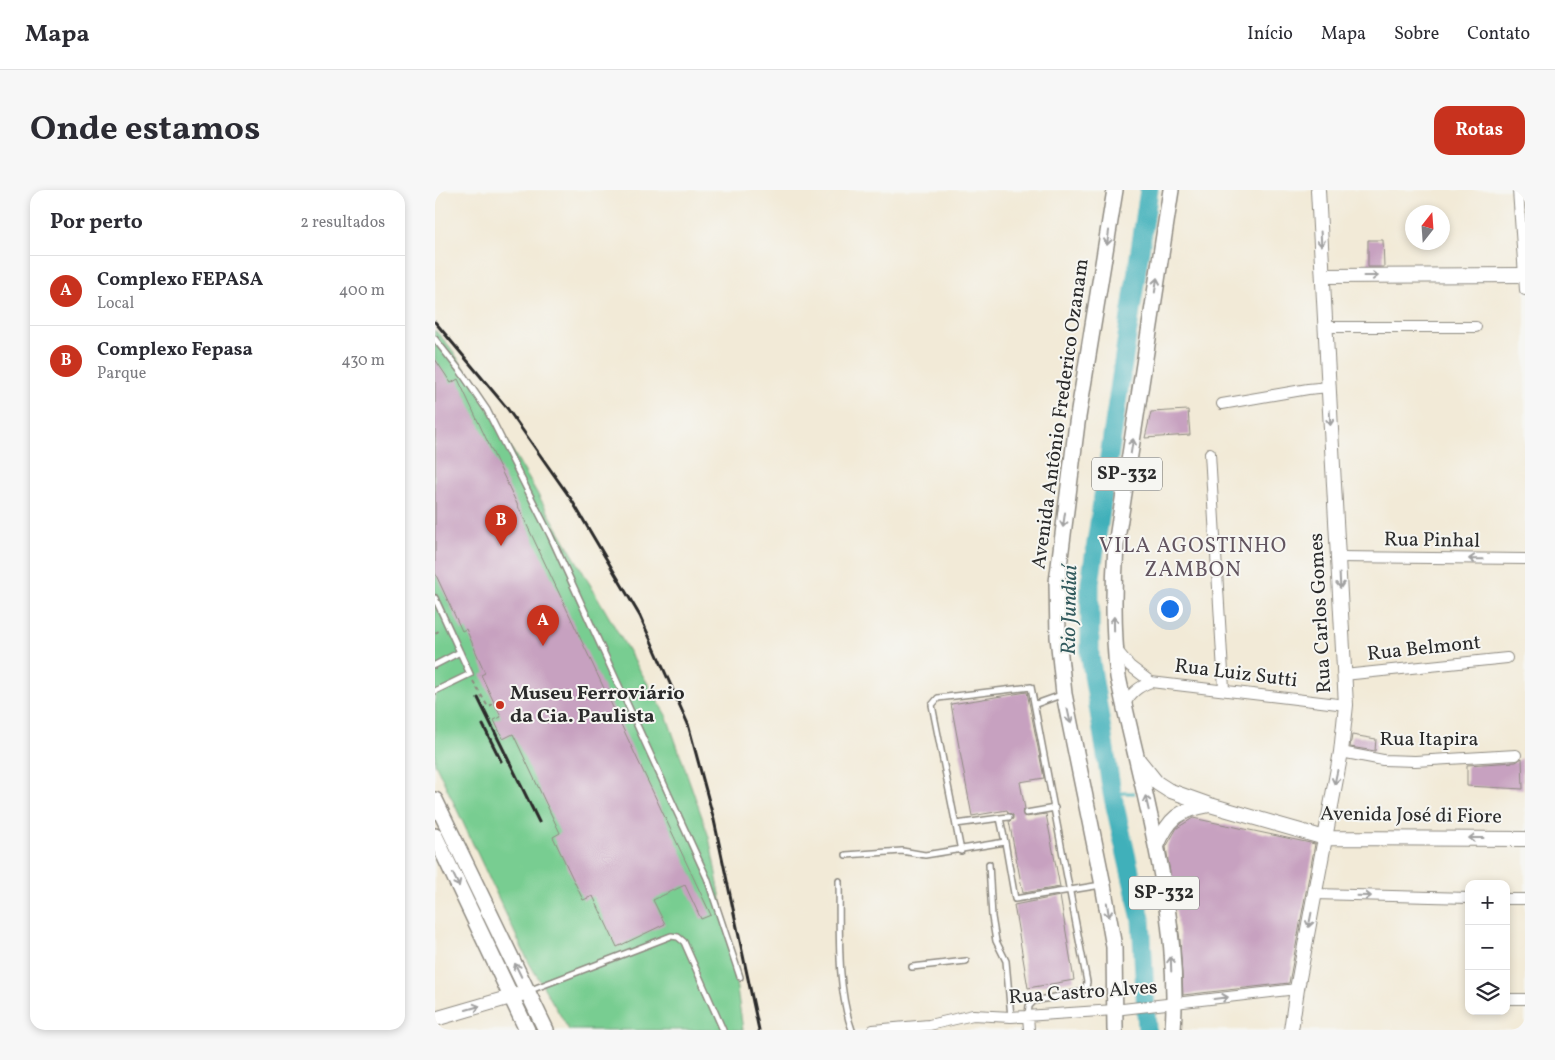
<!DOCTYPE html>
<html lang="pt">
<meta charset="utf-8">
<style>
:root{--surface:#fff;--page:#f7f7f7;--text:#2b2b33;--muted:#7c7c81;--line:#e1e1e2;--accent:#c8321e}
body{margin:0;font-family:Vollkorn,serif;background:var(--page);color:var(--text)}
.controls{position:absolute;right:15px;bottom:15px;display:grid;overflow:hidden;border-radius:10px;box-shadow:0 2px 8px #0003}
.controls button{width:45px;height:45px;display:grid;place-items:center;padding:0;border:0;border-bottom:1px solid var(--line);background:var(--surface);color:var(--text);font:25px sans-serif}
.compass{position:absolute;left:970px;top:15px;width:45px;height:45px;border-radius:50%;background:var(--surface);box-shadow:0 2px 8px #0003;rotate:17deg}
.you{position:absolute;left:734px;top:418px;width:18px;height:18px;margin:-12px;border:4px solid #fff;border-radius:50%;background:#1a73e8;box-shadow:0 0 0 8px #1a73e833}
.badge{display:grid;place-items:center;width:32px;height:32px;border-radius:50%;background:var(--accent);color:#fff;font-size:16px;font-weight:700}
.pin{position:absolute;translate:-50% -41px;filter:drop-shadow(0 1px 2px #0008)}
.pin::after{content:'';position:absolute;top:26px;width:18px;height:15px;background:inherit;clip-path:polygon(0 0,100% 0,50% 100%)}
.list{margin:0;padding:0;list-style:none}
h2{display:flex;justify-content:space-between;align-items:center;height:65px;margin:0;padding:0 20px;font-size:21px}
h2 small{font-size:16px;font-weight:400;color:var(--muted)}
.list li{display:grid;grid-template-columns:32px 1fr auto;gap:15px;align-items:center;box-sizing:border-box;height:70px;padding:0 20px;border-top:1px solid var(--line)}
.list b{display:block;font-size:19px;white-space:nowrap}
.list p{margin:0;font-size:16px;white-space:nowrap;color:var(--muted)}
.list em{font-size:16px;font-style:normal;color:var(--muted)}
.icon{flex:none;width:28px;height:28px;fill:none;stroke:currentColor;stroke-width:2;stroke-linecap:round;stroke-linejoin:round}
.map{position:relative;flex:none;width:1090px;height:840px;overflow:hidden;border-radius:15px}
header{display:flex;align-items:center;gap:30px;box-sizing:border-box;height:70px;padding:0 25px;background:var(--surface);border-bottom:1px solid var(--line)}
header strong{font-size:24px}
nav{display:flex;gap:28px;margin-inline-start:auto;font-size:18px}
.intro{display:flex;align-items:center;justify-content:space-between;box-sizing:border-box;height:120px;padding:0 30px}
h1{margin:0;font-size:35px}
.button{padding:12px 22px;border-radius:15px;background:var(--accent);color:#fff;font-size:18px;font-weight:700}
main{display:flex;gap:30px;padding:0 30px}
aside{flex:1;background:var(--surface);border-radius:15px;box-shadow:0 2px 8px #0003}
.map>svg:first-child{display:block}
.green{fill:#78cd91;stroke:#527c5e}
.lines{fill:none;stroke-linecap:round;stroke-linejoin:round}
.stream{stroke:#3fb0ba;stroke-width:3}
.river{stroke:#3fb0ba;stroke-width:19}
.building{fill:#c7a1c0}
.lane-casing{stroke:#8e8a81;stroke-width:8}
.street-casing{stroke:#8e8a81;stroke-width:12}
.secondary-casing{stroke:#8e8a81;stroke-width:16}
.primary-casing{stroke:#8e8a81;stroke-width:18}
.path{stroke:#8e8a81;stroke-width:2;stroke-dasharray:4 4;stroke-linecap:butt}
.lane{stroke:#fff;stroke-width:5}
.street{stroke:#fff;stroke-width:10}
.secondary{stroke:#fff;stroke-width:14}
.primary{stroke:#fff;stroke-width:15}
.rail{stroke:#2b2b2b;stroke-width:3}
.oneway{stroke:#a0a0a0}
.poi-dot{fill:#c8321e;stroke:#f6f6f2;stroke-width:2}
.labels{text-anchor:middle;dominant-baseline:central;stroke-width:4;stroke-linejoin:round;paint-order:stroke}
.shield{fill:#f6f6f2;stroke:#686867;stroke-width:1}
.shield-label{font-size:19px;font-weight:bold;fill:#2b2b2b}
.street-label{font-size:20px;fill:#2b2b2b;stroke:#f6f6f2}
.poi-label{font-size:20px;font-weight:bold;fill:#2b2b2b;stroke:#f6f6f2;text-anchor:start}
.neighbourhood-label{font-size:21px;letter-spacing:1px;fill:#62545f;stroke:#f6f6f2}
.water-label{font-size:21px;font-style:italic;fill:#325a5d;stroke:#f6f6f2}
</style>
<header>
<strong>Mapa</strong>
<nav><a>Início</a><a>Mapa</a><a>Sobre</a><a>Contato</a></nav>
</header>
<div class="intro"><h1>Onde estamos</h1><a class="button">Rotas</a></div>
<main>
<aside>
<h2>Por perto<small>2 resultados</small></h2>
<ul class="list">
<li><span class="badge">A</span><div><b>Complexo FEPASA</b><p>Local</p></div><em>400 m</em></li>
<li><span class="badge">B</span><div><b>Complexo Fepasa</b><p>Parque</p></div><em>430 m</em></li>
</ul>
</aside>
<div class="map">
<svg width="1090" height="840" viewBox="0 0 1090 840">
<rect width="100%" height="100%" fill="#f6f6f2"/>
<filter id="ink" filterUnits="userSpaceOnUse"><feTurbulence type="fractalNoise" baseFrequency=".02" numOctaves="2"/><feDisplacementMap in="SourceGraphic" scale="10" xChannelSelector="R" yChannelSelector="G"/><feConvolveMatrix kernelMatrix="1 2 1 2 8 2 1 2 1" color-interpolation-filters="sRGB"/></filter>
<filter id="wash" filterUnits="userSpaceOnUse"><feTurbulence type="fractalNoise" baseFrequency=".0096" numOctaves="4" result="noise"/><feDisplacementMap in="SourceGraphic" scale="20" xChannelSelector="R" yChannelSelector="G"/><feGaussianBlur stdDeviation="1.12" result="paint"/><feColorMatrix in="noise" values="0 0 0 0 0 0 0 0 0 0 0 0 0 0 0 0 0 1.4 0 .05"/><feComposite in="paint" operator="in"/></filter>
<g filter="url(#wash)">
<rect width="100%" height="100%" fill="#f2ead7"/>
<path class="green" d="M0 140 15 157 33 184 232 527 274 647 298 772 308 840H134L93 771 0 573Z"/>
<g class="lines">
<path class="stream" d="M677 603H699"/>
<path class="river" d="M712 840 706 729 677 603 655 466V393L714 0"/>
</g>
<g id="blocks">
<path class="building" d="M933 50H948L949 77H933Z
M0 169 16 193 23 189 276 725 266 729 250 695 218 710 230 734 182 757 158 706 148 710 118 647 125 643 78 544 68 549 59 530 66 527 46 485 50 483 31 439 27 441 0 383Z
M753 220 755 245 710 248 716 222Z
M592 502 609 588 585 592 590 619 587 623 591 627 611 624 625 697 588 703 574 631 578 629V625L573 623 572 620 537 626 516 514Z
M917 545 941 549 940 561 915 557Z
M1087 568 1088 599 1032 596V575L1081 572Z
M758 628 880 654 854 793 748 805 745 750 731 657 742 638Z
M625 706 639 790 593 798 579 715Z"/>
</g>
</g>
<g filter="url(#ink)">
<use href="#blocks" fill-opacity="0" stroke="#8e8a81" stroke-width="1"/>
<g class="lines">
<g class="lane-casing">
<path id="lane" d="M0 149 26 182 52 220 115 345 272 688 305 787
M0 408 35 484 0 501
M0 475 25 462
M601 514 626 505
M591 623 620 618
M521 634 565 628
M570 652 565 628 574 627
M526 661 497 515 503 508 596 497 652 792 651 798 646 802 599 811 594 816 593 825
M411 665 467 661 490 665 570 652 580 709 666 695
M554 674 557 727 561 751 571 771 576 827
M404 691C405 737 401 796 417 840
M477 777 531 771
M93 801 236 746 243 747 249 752 288 840"/>
</g>
<g class="street-casing">
<path id="street" d="M1083 0 1090 100
M890 137H1041
M787 214 873 199 894 197
M775 263 789 499
M904 367 1090 369
M681 459 695 476 716 492
M909 485 1072 468
M689 515C697 502 703 497 716 492L911 515
M906 562 948 570 980 571 1081 565
M880 704 1034 708
M1071 709H1090
M1071 809H1090
M593 825 594 840
M438 840 494 835 538 825 576 827 679 820 862 799"/>
</g>
<g class="secondary-casing">
<path id="secondary" d="M888 86 1090 85
M702 568 722 593 733 600 775 615 890 648 1090 649
M722 656C734 628 744 620 774 615
M0 829 93 802
M856 840 862 799 906 562 911 515 883 0"/>
</g>
<g class="primary-casing">
<path id="primary" d="M680 0 642 233 622 392 623 447 629 504 668 695 679 757 680 840
M736 0 681 355C678 399 678 443 683 487 707 600 746 723 738 840
M0 610 111 840
M0 646 92 840"/>
</g>
<path class="path" d="M0 443 4 441
M38 491 53 517 59 513"/>
<use href="#lane" class="lane"/>
<use href="#street" class="street"/>
<use href="#secondary" class="secondary"/>
<use href="#primary" class="primary"/>
<path class="rail" d="M0 132 72 218 136 309 205 426 253 534 279 630 324 840
M43 508 104 632
M48 535 66 571"/>
</g>
<defs><path id="oneway-shaft" d="M-6 0H5M1.5-3L5.5 0L1.5 3" fill="none" stroke-width="1.6" stroke-linecap="round" stroke-linejoin="round" transform="scale(1.25)"/></defs>
<g class="oneway">
<use href="#oneway-shaft" transform="translate(673 48) rotate(98)"/>
<use href="#oneway-shaft" transform="translate(886 49) rotate(87)"/>
<use href="#oneway-shaft" transform="translate(936 86)"/>
<use href="#oneway-shaft" transform="translate(721 95) rotate(-81)"/>
<use href="#oneway-shaft" transform="translate(895 228) rotate(87)"/>
<use href="#oneway-shaft" transform="translate(697 256) rotate(-81)"/>
<use href="#oneway-shaft" transform="translate(629 330) rotate(98)"/>
<use href="#oneway-shaft" transform="translate(1041 369) rotate(-179)"/>
<use href="#oneway-shaft" transform="translate(905 391) rotate(87)"/>
<use href="#oneway-shaft" transform="translate(679 434) rotate(-91)"/>
<use href="#oneway-shaft" transform="translate(634 526) rotate(78)"/>
<use href="#oneway-shaft" transform="translate(901 587) rotate(102)"/>
<use href="#oneway-shaft" transform="translate(712 613) rotate(-103)"/>
<use href="#oneway-shaft" transform="translate(1041 648) rotate(-180)"/>
<use href="#oneway-shaft" transform="translate(21 690) rotate(65)"/>
<use href="#oneway-shaft" transform="translate(929 706) rotate(1)"/>
<use href="#oneway-shaft" transform="translate(673 720) rotate(81)"/>
<use href="#oneway-shaft" transform="translate(875 730) rotate(101)"/>
<use href="#oneway-shaft" transform="translate(736 774) rotate(-92)"/>
<use href="#oneway-shaft" transform="translate(83 780) rotate(-116)"/>
<use href="#oneway-shaft" transform="translate(786 808) rotate(-7)"/>
<use href="#oneway-shaft" transform="translate(38 818) rotate(-16)"/>
</g>
</g>
<circle class="poi-dot" cx="65" cy="515" r="5"/>
<g class="labels">
<g class="shield">
<rect x="657" y="267.5" width="70" height="33" rx="4"/>
<rect x="694" y="686.5" width="70" height="33" rx="4"/>
</g>
<g class="shield-label">
<text x="692" y="284">SP-332</text>
<text x="729" y="703">SP-332</text>
</g>
<g class="street-label">
<text transform="translate(626 224) rotate(-82)">Avenida Antônio Frederico Ozanam</text>
<text transform="translate(997 351) rotate(1)">Rua Pinhal</text>
<text transform="translate(886 423) rotate(-93)">Rua Carlos Gomes</text>
<text transform="translate(989 459) rotate(-6)">Rua Belmont</text>
<text transform="translate(801 484) rotate(7)">Rua Luiz Sutti</text>
<text x="994" y="550">Rua Itapira</text>
<text transform="translate(976 626) rotate(1)">Avenida José di Fiore</text>
<text transform="translate(648 803) rotate(-4)">Rua Castro Alves</text>
</g>
<g class="poi-label">
<text x="75" y="504">Museu Ferroviário<tspan x="75" dy="23">da Cia. Paulista</tspan></text>
</g>
<g class="neighbourhood-label">
<text x="758" y="356">VILA AGOSTINHO<tspan x="758" dy="24">ZAMBON</tspan></text>
</g>
<g class="water-label">
<text transform="translate(635 420) rotate(-89)">Rio Jundiaí</text>
</g>
</g>
</svg>
<div class="controls">
<button>+</button>
<button>−</button>
<button><svg class="icon" aria-label="layers" viewBox="0 0 24 24"><path d="M12 4l9 5-9 5-9-5zM3 14l9 5 9-5"/></svg></button>
</div>
<svg class="compass" viewBox="-18 -18 36 36"><path d="M0-13l5 13h-10z" fill="#e53935"/><path d="M0 13l5-13h-10z" fill="#7c7c81"/></svg>
<div class="you"></div>
<div class="pin badge" style="left:108px;top:456px">A</div>
<div class="pin badge" style="left:66px;top:356px">B</div>
</div>
</main>
